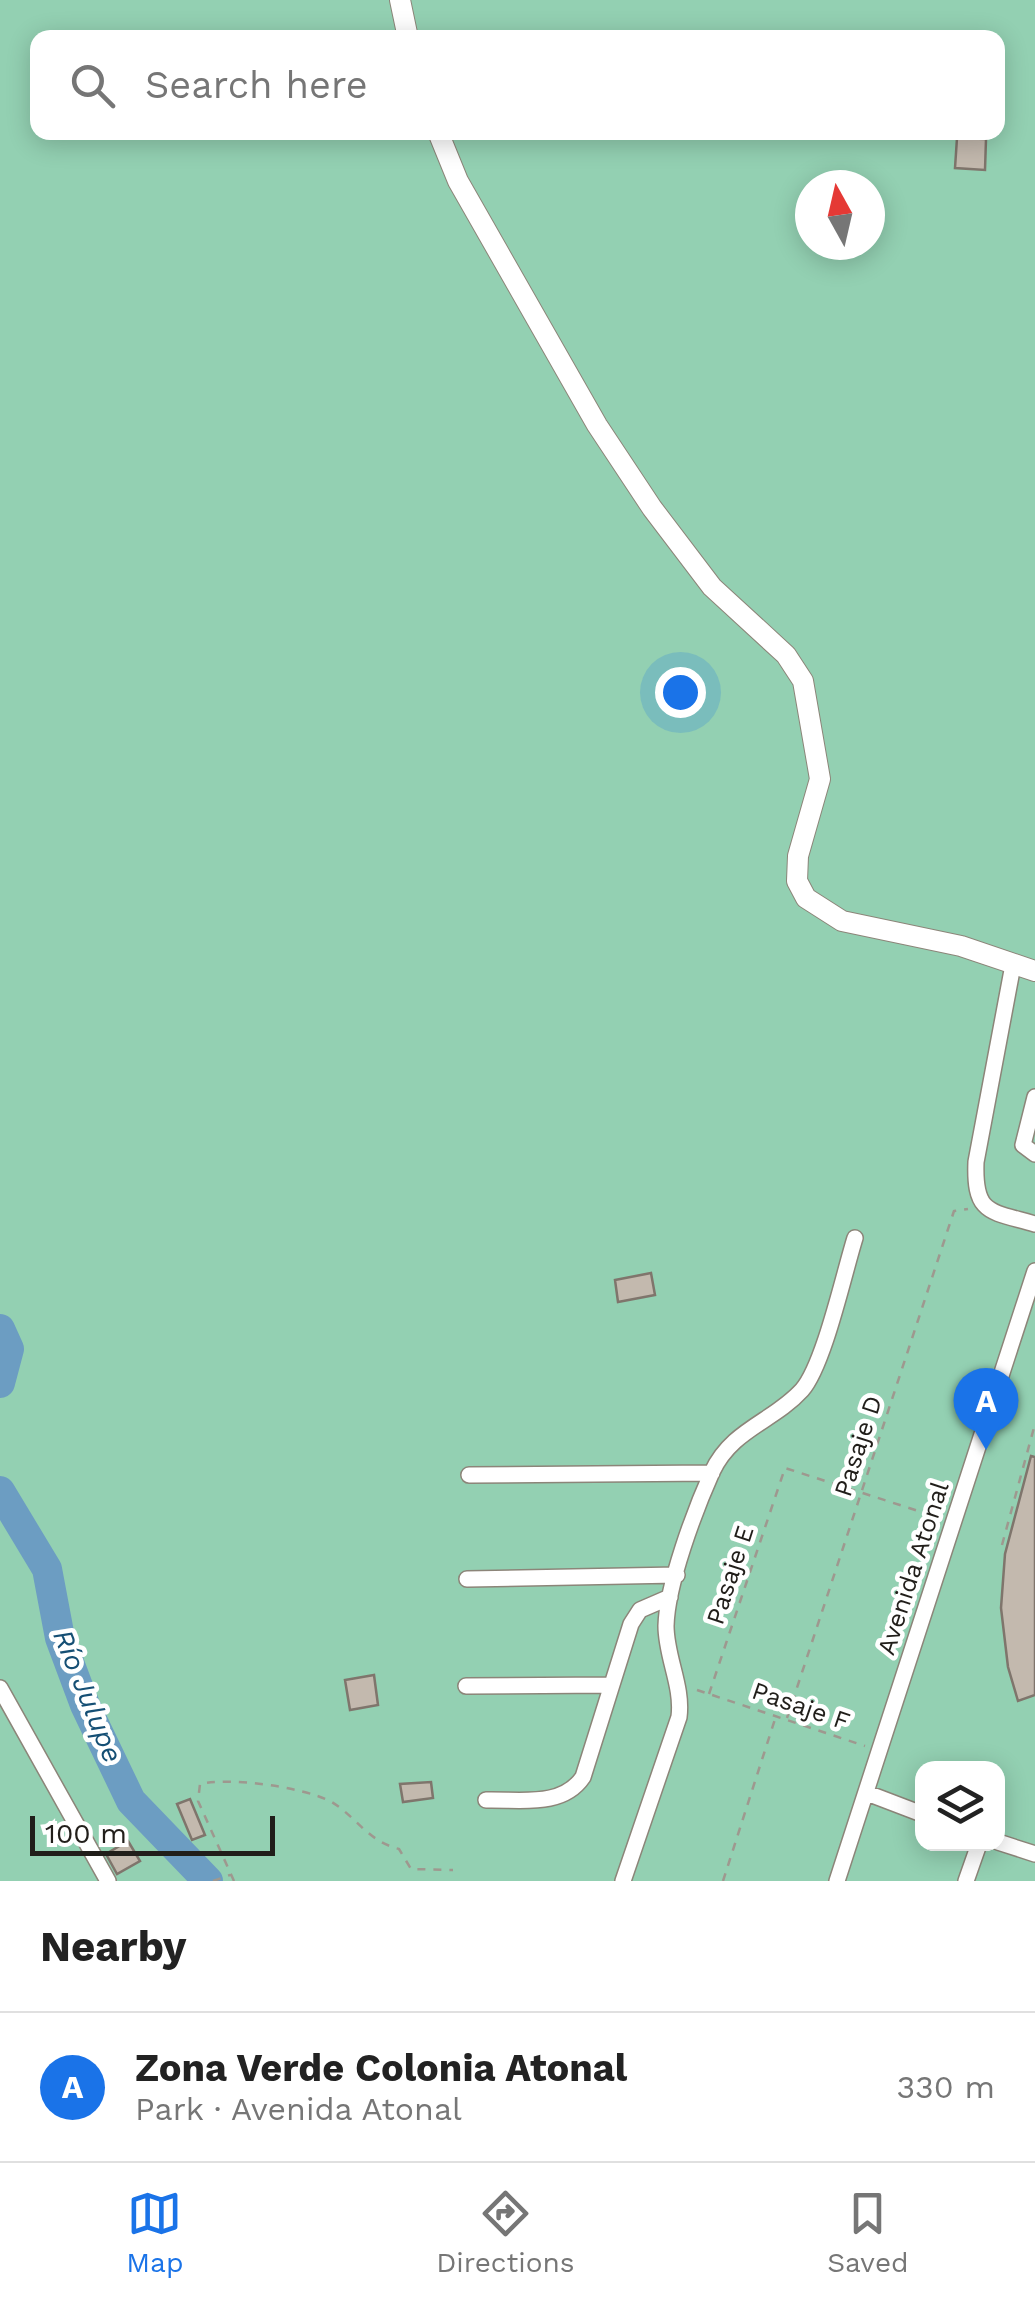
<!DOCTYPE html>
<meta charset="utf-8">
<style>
:root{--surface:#fff;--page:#f2f2f2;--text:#222;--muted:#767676;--line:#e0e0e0;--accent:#1a73e8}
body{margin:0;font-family:"Work Sans",sans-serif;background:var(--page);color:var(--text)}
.controls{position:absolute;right:30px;bottom:30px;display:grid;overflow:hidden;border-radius:20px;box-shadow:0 5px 25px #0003}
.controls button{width:90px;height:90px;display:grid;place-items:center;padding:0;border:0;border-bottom:2px solid var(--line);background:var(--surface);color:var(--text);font:50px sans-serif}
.compass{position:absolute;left:795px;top:170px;width:90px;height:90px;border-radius:50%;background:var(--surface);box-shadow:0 5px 25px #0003;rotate:352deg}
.scale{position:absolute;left:30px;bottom:25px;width:245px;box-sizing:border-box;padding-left:10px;border:5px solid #211e1a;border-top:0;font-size:28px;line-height:35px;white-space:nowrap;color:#211e1a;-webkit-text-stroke:8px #fff;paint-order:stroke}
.you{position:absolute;left:680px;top:692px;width:35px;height:35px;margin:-25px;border:8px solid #fff;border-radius:50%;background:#1a73e8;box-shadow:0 0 0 15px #1a73e833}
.badge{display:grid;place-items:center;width:65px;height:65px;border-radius:50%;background:var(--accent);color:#fff;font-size:32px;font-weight:700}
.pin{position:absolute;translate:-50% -82px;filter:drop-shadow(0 2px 5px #0008)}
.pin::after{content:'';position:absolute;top:52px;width:35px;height:30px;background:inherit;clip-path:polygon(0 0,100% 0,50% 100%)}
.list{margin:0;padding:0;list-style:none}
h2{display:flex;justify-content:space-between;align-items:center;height:130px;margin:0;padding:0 40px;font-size:42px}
h2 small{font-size:32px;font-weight:400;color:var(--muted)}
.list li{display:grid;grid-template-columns:65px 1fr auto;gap:30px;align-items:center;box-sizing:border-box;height:150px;padding:0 40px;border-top:2px solid var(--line)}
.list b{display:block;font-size:38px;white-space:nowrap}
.list p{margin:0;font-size:32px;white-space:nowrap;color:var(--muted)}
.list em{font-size:32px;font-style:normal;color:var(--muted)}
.icon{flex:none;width:55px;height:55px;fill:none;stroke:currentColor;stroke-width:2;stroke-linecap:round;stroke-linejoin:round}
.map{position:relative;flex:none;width:1035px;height:1881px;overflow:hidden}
.search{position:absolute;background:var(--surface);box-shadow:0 5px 25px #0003;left:30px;right:30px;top:30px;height:110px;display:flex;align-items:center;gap:25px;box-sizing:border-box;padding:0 35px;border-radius:20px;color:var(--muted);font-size:38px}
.sheet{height:280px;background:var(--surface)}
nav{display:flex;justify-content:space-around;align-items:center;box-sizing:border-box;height:140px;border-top:2px solid var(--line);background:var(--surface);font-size:28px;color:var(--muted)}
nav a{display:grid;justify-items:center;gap:5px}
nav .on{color:var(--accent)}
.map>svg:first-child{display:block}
.green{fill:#93d0b2;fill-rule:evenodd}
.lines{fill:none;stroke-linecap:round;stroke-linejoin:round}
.river{stroke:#6c9dc2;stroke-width:30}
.building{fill:#c3b9ae;stroke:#7f756c;stroke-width:2.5}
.street-casing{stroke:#8c8579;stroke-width:18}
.secondary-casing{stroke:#8c8579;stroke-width:22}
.path{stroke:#9e988f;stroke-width:2.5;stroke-dasharray:8 8;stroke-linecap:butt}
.street{stroke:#fff;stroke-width:15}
.secondary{stroke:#fff;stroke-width:20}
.labels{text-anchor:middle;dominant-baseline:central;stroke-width:9;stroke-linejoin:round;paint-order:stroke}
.street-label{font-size:25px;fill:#211e1a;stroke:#fff}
.water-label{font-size:28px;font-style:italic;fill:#154f74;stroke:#fff}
</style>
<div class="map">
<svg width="1035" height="1881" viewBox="0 0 1035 1881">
<rect width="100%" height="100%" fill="#f9f1e4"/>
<path class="green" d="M0 0H1035V1881H0ZM38 38H998V132H38ZM810 185H870V245H810ZM922 1768H998V1844H922Z"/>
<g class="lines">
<path class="river" d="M0 1329 9 1349 0 1383
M0 1491 47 1569 60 1638 85 1705 131 1801 208 1881"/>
</g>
<path class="building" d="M957 138 986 139 985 170 955 168Z
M651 1273 655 1295 618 1302 615 1280Z
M1031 1456 1035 1457V1695L1018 1701 1008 1667 1001 1608 1005 1554Z
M374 1675 378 1705 350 1710 345 1680Z
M431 1782 433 1798 403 1802 400 1784Z
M190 1799 205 1835 192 1840 177 1804Z
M128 1841 140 1861 117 1874 106 1854Z"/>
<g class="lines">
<g class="street-casing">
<path id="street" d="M1013 965 976 1162C974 1215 990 1211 1035 1224
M1035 1097 1023 1145 1035 1154
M469 1475 712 1473
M467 1579 677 1575
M466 1686 610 1685
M0 1688 108 1881
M867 1793 922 1814
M486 1800C520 1799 562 1808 583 1777L631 1624 640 1610 670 1597
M998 1842 1035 1854
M623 1881 679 1717C683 1686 666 1657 666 1626 667 1584 695 1510 712 1472 732 1429 773 1422 802 1390 824 1365 844 1273 855 1238
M837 1881 1035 1271
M966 1881 979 1844"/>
</g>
<g class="secondary-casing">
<path id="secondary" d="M400 0 408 38
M438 132 458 181 597 425 652 508 712 587 786 655 803 681 820 779 798 856 797 881 806 898 842 921 961 946 1035 971"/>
</g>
<path class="path" d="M1002 1545 1035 1424
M697 1690 865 1746
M709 1694 785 1468 937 1517
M787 1718 954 1211 968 1209
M213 1881 230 1875
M234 1881 198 1801 200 1784C230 1777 302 1787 330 1801 356 1816 367 1841 399 1849L411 1869 453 1870
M723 1881 776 1716"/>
<use href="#street" class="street"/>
<use href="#secondary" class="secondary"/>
</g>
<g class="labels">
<g class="street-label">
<text transform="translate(858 1446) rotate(-72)">Pasaje D</text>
<text transform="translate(913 1568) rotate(-72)">Avenida Atonal</text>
<text transform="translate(730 1575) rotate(-72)">Pasaje E</text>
<text transform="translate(801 1706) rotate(19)">Pasaje F</text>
</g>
<g class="water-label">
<text transform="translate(88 1696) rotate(68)">Río Julupe</text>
</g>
</g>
</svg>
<div class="controls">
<button><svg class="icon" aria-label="layers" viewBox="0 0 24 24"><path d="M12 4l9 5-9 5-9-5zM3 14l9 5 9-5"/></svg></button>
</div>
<svg class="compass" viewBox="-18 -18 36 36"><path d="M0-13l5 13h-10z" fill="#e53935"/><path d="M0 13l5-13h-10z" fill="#767676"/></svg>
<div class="scale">100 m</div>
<div class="you"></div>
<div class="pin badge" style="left:986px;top:1450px">A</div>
<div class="search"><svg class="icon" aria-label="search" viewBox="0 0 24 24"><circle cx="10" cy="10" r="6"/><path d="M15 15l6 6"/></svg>Search here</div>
</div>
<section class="sheet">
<h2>Nearby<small></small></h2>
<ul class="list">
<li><span class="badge">A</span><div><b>Zona Verde Colonia Atonal</b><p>Park · Avenida Atonal</p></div><em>330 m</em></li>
</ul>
</section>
<nav>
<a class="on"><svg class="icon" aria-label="map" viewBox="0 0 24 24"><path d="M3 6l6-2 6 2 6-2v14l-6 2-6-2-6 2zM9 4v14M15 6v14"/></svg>Map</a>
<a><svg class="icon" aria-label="directions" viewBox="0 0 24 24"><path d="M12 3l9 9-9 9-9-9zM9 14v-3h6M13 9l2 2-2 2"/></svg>Directions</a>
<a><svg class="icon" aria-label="saved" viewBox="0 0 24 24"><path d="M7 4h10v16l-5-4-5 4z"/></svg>Saved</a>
</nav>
